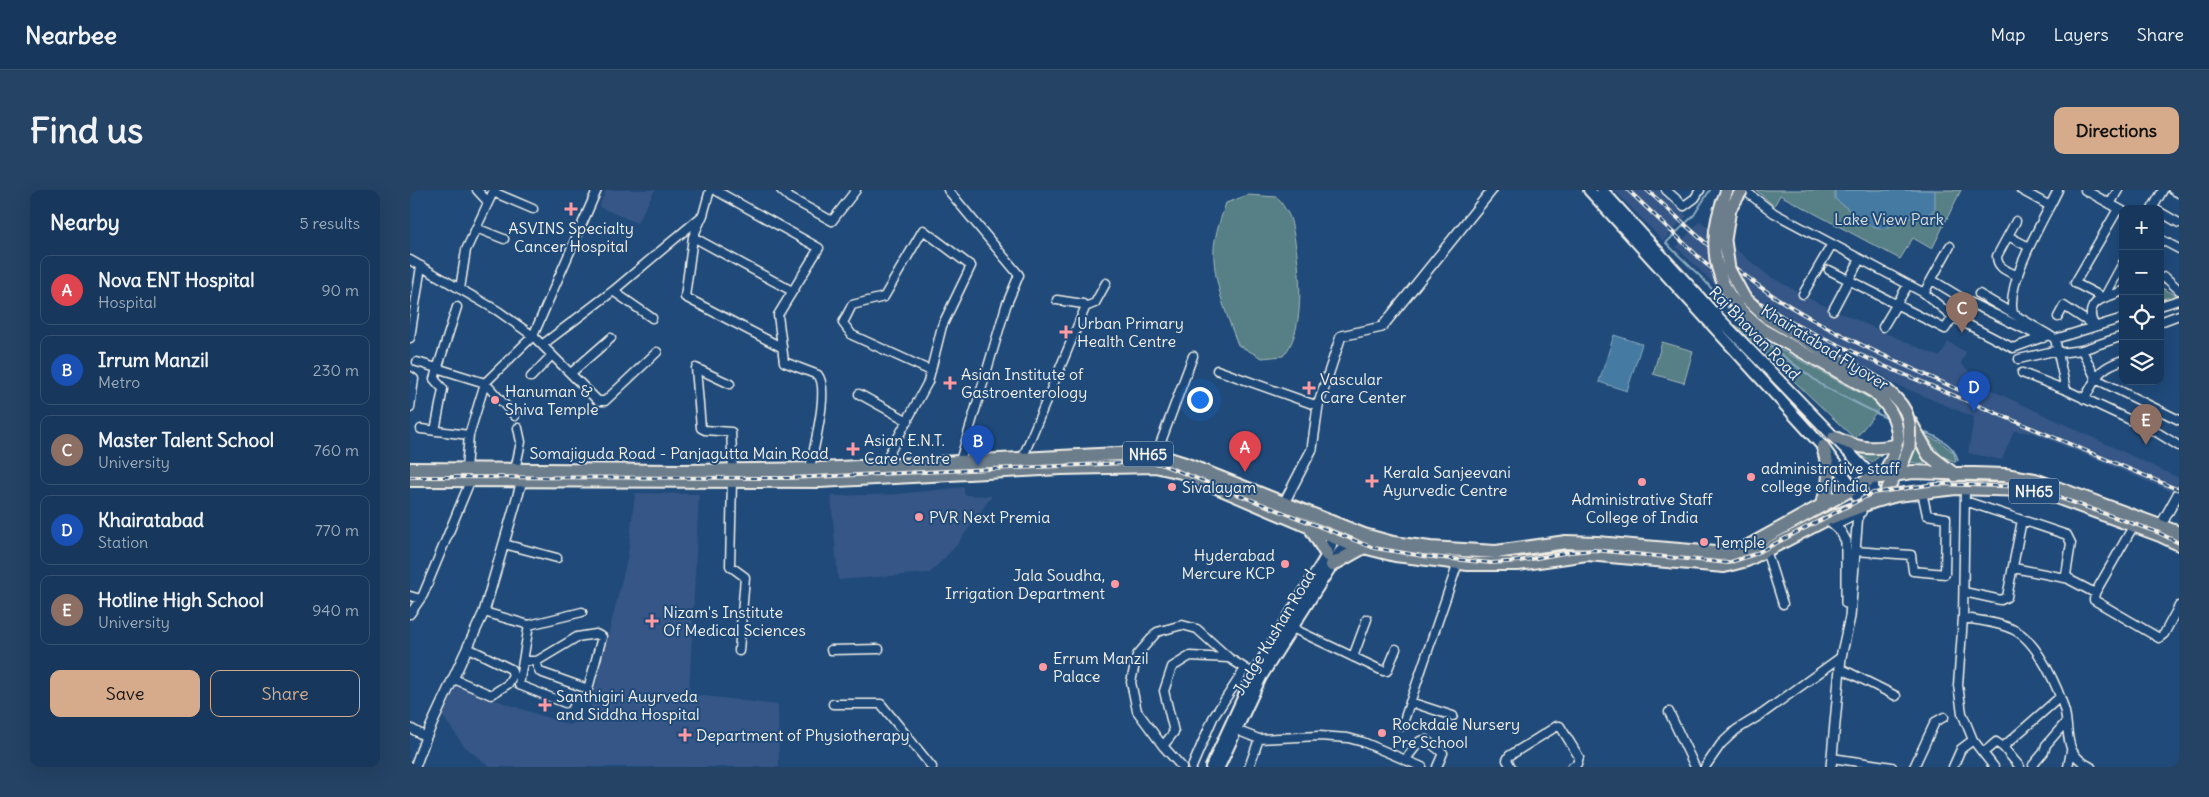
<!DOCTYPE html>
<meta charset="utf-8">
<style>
:root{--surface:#17385c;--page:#244365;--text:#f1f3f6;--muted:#9eacbb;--line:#365272;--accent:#d6ab8b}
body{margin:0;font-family:Delius,sans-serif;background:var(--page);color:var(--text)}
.controls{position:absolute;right:15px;top:15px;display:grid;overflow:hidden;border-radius:10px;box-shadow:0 5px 20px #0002}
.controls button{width:45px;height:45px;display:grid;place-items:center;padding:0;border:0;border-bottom:1px solid var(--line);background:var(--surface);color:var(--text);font:25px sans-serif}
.you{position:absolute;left:789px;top:209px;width:18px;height:18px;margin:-12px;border:4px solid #fff;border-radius:50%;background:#1a73e8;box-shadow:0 0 0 8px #1a73e833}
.badge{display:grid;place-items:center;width:32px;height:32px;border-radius:50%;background:var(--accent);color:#fff;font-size:16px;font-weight:700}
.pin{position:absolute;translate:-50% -41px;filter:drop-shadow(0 1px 2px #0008)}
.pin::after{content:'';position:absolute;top:26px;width:18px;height:15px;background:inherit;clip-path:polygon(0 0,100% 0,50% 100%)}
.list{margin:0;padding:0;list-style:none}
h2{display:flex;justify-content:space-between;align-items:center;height:65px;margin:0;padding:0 20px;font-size:21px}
h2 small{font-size:16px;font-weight:400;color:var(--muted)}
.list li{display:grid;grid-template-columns:32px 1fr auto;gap:15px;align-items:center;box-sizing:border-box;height:70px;margin:0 10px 10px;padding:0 10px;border:1px solid var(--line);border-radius:10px}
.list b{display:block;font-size:19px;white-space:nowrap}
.list p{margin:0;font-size:16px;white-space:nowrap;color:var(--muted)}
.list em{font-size:16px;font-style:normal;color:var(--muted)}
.actions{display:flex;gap:10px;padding:15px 20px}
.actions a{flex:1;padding:11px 0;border:1px solid var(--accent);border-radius:10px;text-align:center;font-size:18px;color:var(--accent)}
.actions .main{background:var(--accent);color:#111}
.icon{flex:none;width:28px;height:28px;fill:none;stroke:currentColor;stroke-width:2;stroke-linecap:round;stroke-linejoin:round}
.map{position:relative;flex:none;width:1769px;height:577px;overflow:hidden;border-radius:10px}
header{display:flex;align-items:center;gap:30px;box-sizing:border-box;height:70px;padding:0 25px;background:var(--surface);border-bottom:1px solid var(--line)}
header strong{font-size:24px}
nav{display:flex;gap:28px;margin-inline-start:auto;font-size:18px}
.intro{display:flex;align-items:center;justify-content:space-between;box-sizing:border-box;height:120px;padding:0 30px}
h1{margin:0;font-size:35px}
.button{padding:12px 22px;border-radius:10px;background:var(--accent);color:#111;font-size:18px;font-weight:700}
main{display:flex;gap:30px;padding:0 30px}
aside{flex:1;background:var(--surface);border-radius:10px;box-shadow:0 5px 20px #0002}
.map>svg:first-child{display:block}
.built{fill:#345786}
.green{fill:#577f86;stroke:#a6b8b7}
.water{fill:#457aa2;stroke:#8baabe}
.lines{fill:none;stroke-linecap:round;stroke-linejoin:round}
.stream{stroke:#8baabe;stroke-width:2}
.minor-casing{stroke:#f4f1e8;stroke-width:11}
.tertiary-casing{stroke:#f4f1e8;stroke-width:12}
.secondary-casing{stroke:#f4f1e8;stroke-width:14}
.primary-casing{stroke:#f4f1e8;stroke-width:15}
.trunk-casing{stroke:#f4f1e8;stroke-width:16}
.minor{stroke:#1f4a7a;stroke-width:8}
.tertiary{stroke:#1f4a7a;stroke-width:9}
.secondary{stroke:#1f4a7a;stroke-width:10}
.primary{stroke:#6c7d8c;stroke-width:11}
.trunk{stroke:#6c7d8c;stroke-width:12}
.rail-casing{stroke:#f4f1e8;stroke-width:4}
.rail{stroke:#1f4a7a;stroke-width:2;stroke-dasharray:5.5;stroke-linecap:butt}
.primary-bridge-casing{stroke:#f4f1e8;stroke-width:15;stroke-linecap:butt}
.primary-bridge{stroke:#6c7d8c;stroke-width:11}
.poi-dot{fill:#ff9aa2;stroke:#1f4a7a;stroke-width:2}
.labels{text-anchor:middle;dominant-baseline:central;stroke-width:4;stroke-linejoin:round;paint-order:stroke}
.shield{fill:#1f4a7a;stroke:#b4bfc7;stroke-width:1}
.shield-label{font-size:15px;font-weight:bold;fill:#f4f1e8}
.park-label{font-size:16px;fill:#dce0d9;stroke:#1f4a7a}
.poi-label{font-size:16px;fill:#f4f1e8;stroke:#1f4a7a;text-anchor:start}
.street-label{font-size:16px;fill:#f4f1e8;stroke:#1f4a7a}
</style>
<header>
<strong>Nearbee</strong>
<nav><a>Map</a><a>Layers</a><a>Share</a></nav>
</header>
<div class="intro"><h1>Find us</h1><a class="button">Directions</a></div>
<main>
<aside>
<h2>Nearby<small>5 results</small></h2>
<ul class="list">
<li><span class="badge" style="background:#e0444e">A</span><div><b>Nova ENT Hospital</b><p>Hospital</p></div><em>90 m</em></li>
<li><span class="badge" style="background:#1a4fb4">B</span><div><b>Irrum Manzil</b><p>Metro</p></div><em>230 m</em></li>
<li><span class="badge" style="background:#8d6e63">C</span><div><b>Master Talent School</b><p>University</p></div><em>760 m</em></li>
<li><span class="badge" style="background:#1a4fb4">D</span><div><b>Khairatabad</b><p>Station</p></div><em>770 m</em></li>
<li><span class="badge" style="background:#8d6e63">E</span><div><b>Hotline High School</b><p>University</p></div><em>940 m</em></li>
</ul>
<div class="actions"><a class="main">Save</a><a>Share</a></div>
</aside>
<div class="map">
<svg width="1769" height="577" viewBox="0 0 1769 577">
<rect width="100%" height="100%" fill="#1f4a7a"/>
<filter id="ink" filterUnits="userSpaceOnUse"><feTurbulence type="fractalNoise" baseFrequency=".02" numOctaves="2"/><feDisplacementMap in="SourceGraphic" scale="10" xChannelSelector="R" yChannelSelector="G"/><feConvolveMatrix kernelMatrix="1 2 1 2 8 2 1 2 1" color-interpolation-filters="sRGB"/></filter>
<g filter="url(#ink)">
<path class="built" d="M196 0H245L227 33 189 17Z
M1204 0H1248L1277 26 1253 51Z
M1290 31 1359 86 1404 111 1530 167 1538 152 1556 162 1551 173 1573 196 1769 288V305L1623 243 1604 241 1592 270 1558 263 1564 227 1482 193 1471 184 1422 163 1303 93 1266 57Z
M554 297V305L582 306 546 356 520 383 428 390 421 306 488 304Z
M225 303 289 304 279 504 368 515 369 577H80L54 556 32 525 47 497 159 535 178 527 218 365Z"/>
<path class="green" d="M1346 0H1551L1522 59 1503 48 1490 69 1370 5 1364 16Z
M838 5 867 7C872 14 879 23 881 31 889 66 899 138 873 166L852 168 828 155C817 126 799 82 805 50 807 38 812 25 816 13Z
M1750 97 1768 106 1752 109Z
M1325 135 1472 215 1445 249Z
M1252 152 1283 161 1274 193 1243 184Z
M1517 246 1531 252 1544 263 1546 272 1531 266Z
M1505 252 1508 253 1515 274 1499 272Z
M1443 261 1475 262 1462 272Z"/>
<path class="water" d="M1425 0H1525V18L1521 23 1503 27 1473 39 1459 35 1425 9Z
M1204 145 1232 154 1217 201 1189 192Z"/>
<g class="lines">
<path class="stream" d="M1300 0 1284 25 1256 53 1294 90 1336 138 1413 196 1480 230
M1510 241C1526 246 1543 253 1548 270"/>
<g class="minor-casing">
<path id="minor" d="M67 0 78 12
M300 0 293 25 283 47 275 107 371 157
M305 0 409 58 368 125 374 172 408 185C420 199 403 260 400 279
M371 0 380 8 422 31 446 0
M538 0 609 85 596 116 550 271
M1256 0 1274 16 1285 8 1290 0
M1334 0 1364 23 1514 103 1543 127 1603 158 1639 145 1645 149 1713 128
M1611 0 1640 16
M1675 0 1713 21
M1763 0 1769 3
M83 2 123 19
M1700 14 1708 0
M1708 19 1665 93 1694 108 1713 101
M1742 19 1753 0
M1750 22 1769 33
M1606 31 1587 66C1587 79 1598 81 1608 86
M66 38 94 49
M1598 46 1619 57
M283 47 382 101
M1750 49 1769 59
M0 70 88 121 123 146 188 211H195L247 162
M1419 80 1535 139 1543 127
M1750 89 1755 87 1769 100
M1522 90 1555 110 1633 148
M50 99 56 60 84 0
M203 101 242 128
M1514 103 1540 56
M1393 104 1422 54
M1569 104 1639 145
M1750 116 1769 110
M675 117 685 113 696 93
M1423 120 1450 69
M1603 123C1595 93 1634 29 1648 0
M1648 127 1654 116 1683 135
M1750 132 1769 125
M1685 136C1677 124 1681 113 1694 108L1713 73
M1473 137 1498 95
M0 148 11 76
M1645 149 1656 200
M132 155 203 101 292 26
M1672 160 1686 189 1769 230
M1649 163 1672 160 1713 146
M1609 169 1648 160
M7 172 75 193 105 226
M807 180 908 216
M161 183 201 148
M1612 183 1656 200 1748 243 1769 256
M0 186 4 189 0 218
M121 187 142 165
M320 194 286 178 291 238 295 240 321 242 323 280
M449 204 498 231
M1674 209C1688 187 1686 179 1713 170
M11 239 59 245
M25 241 33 199 24 189 47 117
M746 265 783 166
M612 269 675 118 673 114 647 110
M473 275 518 192 532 136 561 76 513 40 474 107 442 115 433 133 442 145 521 181
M56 278 59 245 75 193 123 146 187 0
M105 280 111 252 108 238
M322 292 320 376 335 387 329 461
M1555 299 1553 428 1548 495 1552 523 1563 550 1584 577
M1555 311 1657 345 1661 353 1656 385 1660 390 1685 403
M1724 335 1685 403 1684 410 1749 448 1754 444 1769 416
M94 354 147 368
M1356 360 1373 414
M1445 361 1501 365 1503 381 1535 384 1536 328 1517 325 1512 302
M1604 378 1660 389
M1554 402 1591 410 1597 407 1612 330
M0 406 10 409
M74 422 119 435 109 495 155 513
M0 424 13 405 61 289
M1553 428C1569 430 1592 433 1606 441 1628 453 1649 499 1655 522 1660 548 1654 564 1681 577
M119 435 172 422
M882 438 973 481H977L986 459
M421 460 469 459
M943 467 957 429
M114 471H127L167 447 186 444 192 447 178 499 130 482 125 471
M1430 478 1486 506
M44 489 81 505 98 494 103 485 101 479 58 458
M1000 512 1043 526
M423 514H471L522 577
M1259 522 1285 577
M992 536 1048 373
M0 538 16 547
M826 540 849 549 909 546 938 548 953 552 1012 577
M753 556 764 542 754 501 762 477 780 466 818 468
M1573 563 1586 552 1593 557
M1422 568 1482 577
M995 570 1010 551 1016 550 1033 563 1027 577
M1623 575 1634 562 1636 555 1656 532
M772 577 753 556 727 521 721 492 727 465 747 442 772 435 787 439 819 468 844 484
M782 577 803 528 835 479
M839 577 849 549
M1101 577 1097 570 1099 566 1147 536H1150L1169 567 1167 574 1162 577
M1295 577 1311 554 1326 540 1352 524 1431 467
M1504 577 1525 532 1534 527
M1543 577 1551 559 1563 550
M1610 577 1593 557 1650 507
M1658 577 1661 561"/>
</g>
<g class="tertiary-casing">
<path id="tertiary" d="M874 313 902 259 908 216 931 146 972 137 1082 0
M1417 329 1431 342 1436 351V413
M1424 335 1451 322
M1751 335 1769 302
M5 577 16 547 74 422 112 291
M1421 577 1431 467 1440 427 1448 323"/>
</g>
<g class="secondary-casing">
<path id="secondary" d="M1179 0 1413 257 1443 298 1452 316
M1192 0 1301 120 1453 277 1462 288 1465 311
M829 534 851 487 930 362 938 353
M801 577 844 484 917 365 921 356V346
M809 577 823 547"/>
</g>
<g class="primary-casing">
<path id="primary" d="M1424 247C1449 259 1460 260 1487 255
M1472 287 1482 268 1488 250
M1471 310 1493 272 1499 257"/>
</g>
<g class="trunk-casing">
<path id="trunk" d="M1500 232 1519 265 1545 285
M0 279 271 281 409 279 728 263 746 265 775 274 954 345 983 353 1020 358 1086 362 1156 352 1187 353 1317 364 1333 359 1462 288 1503 282 1595 285 1625 290 1769 343
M0 290 410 291 651 278 745 276 771 282 938 353 985 365 1058 374H1108L1177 364 1314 376 1337 370 1417 329 1465 311 1487 305 1546 298 1616 300 1638 304 1750 345 1769 354
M1411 316C1422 293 1420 281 1413 257
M900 337 917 365
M922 375 954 357"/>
</g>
<use href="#minor" class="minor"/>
<use href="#tertiary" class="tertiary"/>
<use href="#secondary" class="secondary"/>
<use href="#primary" class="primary"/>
<use href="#trunk" class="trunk"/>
<g class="rail-casing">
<path id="rail" d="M1218 0 1296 74 1347 111 1386 135 1474 176 1769 300
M1237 0C1277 36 1317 75 1362 105 1425 146 1495 175 1562 206
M0 287 380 288 738 272 750 274 964 358 1013 366 1081 373 1110 371 1160 362 1184 360 1318 373 1345 364 1463 303 1526 294 1619 297 1747 342 1769 353"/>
</g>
<use href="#rail" class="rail"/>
<g class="primary-bridge-casing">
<path id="primary-bridge" d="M1317 0C1293 55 1304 104 1353 140L1464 202C1479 216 1487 228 1488 249
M1332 0 1320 19 1315 50 1319 79 1334 107 1357 128 1471 195C1497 217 1501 223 1499 257"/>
</g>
<use href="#primary-bridge" class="primary-bridge"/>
</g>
</g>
<g class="poi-dot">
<path d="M158.5 11.5h5v5h5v5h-5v5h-5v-5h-5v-5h5z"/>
<path d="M653.5 134.5h5v5h5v5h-5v5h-5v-5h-5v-5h5z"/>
<path d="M537.5 185.5h5v5h5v5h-5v5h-5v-5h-5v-5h5z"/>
<path d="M896.5 190.5h5v5h5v5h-5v5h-5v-5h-5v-5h5z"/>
<circle cx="85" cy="210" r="5"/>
<path d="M440.5 251.5h5v5h5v5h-5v5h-5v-5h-5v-5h5z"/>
<circle cx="1341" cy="287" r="5"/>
<path d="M959.5 283.5h5v5h5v5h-5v5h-5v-5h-5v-5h5z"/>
<circle cx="1232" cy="292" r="5"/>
<circle cx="762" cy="297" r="5"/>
<circle cx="509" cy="327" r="5"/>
<circle cx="1294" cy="352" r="5"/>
<circle cx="875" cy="374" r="5"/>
<circle cx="705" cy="394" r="5"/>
<path d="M239.5 423.5h5v5h5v5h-5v5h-5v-5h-5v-5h5z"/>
<circle cx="633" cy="477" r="5"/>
<path d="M132.5 507.5h5v5h5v5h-5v5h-5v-5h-5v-5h5z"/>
<circle cx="972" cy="543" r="5"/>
<path d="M272.5 537.5h5v5h5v5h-5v5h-5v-5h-5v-5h5z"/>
</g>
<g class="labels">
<g class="shield">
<rect x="713" y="251.5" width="50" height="25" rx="4"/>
<rect x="1599" y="288.5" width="50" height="25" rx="4"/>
</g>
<g class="shield-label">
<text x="738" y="264">NH65</text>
<text x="1624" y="301">NH65</text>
</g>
<g class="park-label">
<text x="1479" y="29">Lake View Park</text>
</g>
<g class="poi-label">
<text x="161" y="38" text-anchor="middle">ASVINS Specialty<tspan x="161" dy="18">Cancer Hospital</tspan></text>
<text x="667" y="133">Urban Primary<tspan x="667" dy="18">Health Centre</tspan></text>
<text x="551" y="184">Asian Institute of<tspan x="551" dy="18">Gastroenterology</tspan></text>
<text x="910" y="189">Vascular<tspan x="910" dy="18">Care Center</tspan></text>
<text x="95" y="201">Hanuman &amp;<tspan x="95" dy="18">Shiva Temple</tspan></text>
<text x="454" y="250">Asian E.N.T.<tspan x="454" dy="18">Care Centre</tspan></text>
<text x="1351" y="278">administrative staff<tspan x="1351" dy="18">college of india</tspan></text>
<text x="973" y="282">Kerala Sanjeevani<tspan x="973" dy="18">Ayurvedic Centre</tspan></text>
<text x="772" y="297">Sivalayam</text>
<text x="1232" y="309" text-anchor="middle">Administrative Staff<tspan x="1232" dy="18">College of India</tspan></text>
<text x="519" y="327">PVR Next Premia</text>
<text x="1304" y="352">Temple</text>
<text x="865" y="365" text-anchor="end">Hyderabad<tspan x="865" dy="18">Mercure KCP</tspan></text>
<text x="695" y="385" text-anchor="end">Jala Soudha,<tspan x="695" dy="18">Irrigation Department</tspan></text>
<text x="253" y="422">Nizam's Institute<tspan x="253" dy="18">Of Medical Sciences</tspan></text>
<text x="643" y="468">Errum Manzil<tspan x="643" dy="18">Palace</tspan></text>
<text x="146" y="506">Santhigiri Auyrveda<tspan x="146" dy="18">and Siddha Hospital</tspan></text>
<text x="982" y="534">Rockdale Nursery<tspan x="982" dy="18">Pre School</tspan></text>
<text x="286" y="545">Department of Physiotherapy</text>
</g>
<g class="street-label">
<text transform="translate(1345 143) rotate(46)">Raj Bhavan Road</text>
<text transform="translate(1415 157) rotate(32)">Khairatabad Flyover</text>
<text x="269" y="263">Somajiguda Road - Panjagutta Main Road</text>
<text transform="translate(864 442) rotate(-59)">Judge Kushan Road</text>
</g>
</g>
</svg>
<div class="controls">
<button>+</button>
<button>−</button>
<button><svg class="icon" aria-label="locate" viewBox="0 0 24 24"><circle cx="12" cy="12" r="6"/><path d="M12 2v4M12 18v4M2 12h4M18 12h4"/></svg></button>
<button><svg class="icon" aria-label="layers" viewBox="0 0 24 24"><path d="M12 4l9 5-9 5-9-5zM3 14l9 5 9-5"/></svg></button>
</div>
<div class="you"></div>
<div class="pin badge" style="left:835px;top:282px;background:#e0444e">A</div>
<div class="pin badge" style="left:568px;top:276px;background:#1a4fb4">B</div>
<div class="pin badge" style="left:1552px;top:143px;background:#8d6e63">C</div>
<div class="pin badge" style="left:1564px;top:222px;background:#1a4fb4">D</div>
<div class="pin badge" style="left:1736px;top:255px;background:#8d6e63">E</div>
</div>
</main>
